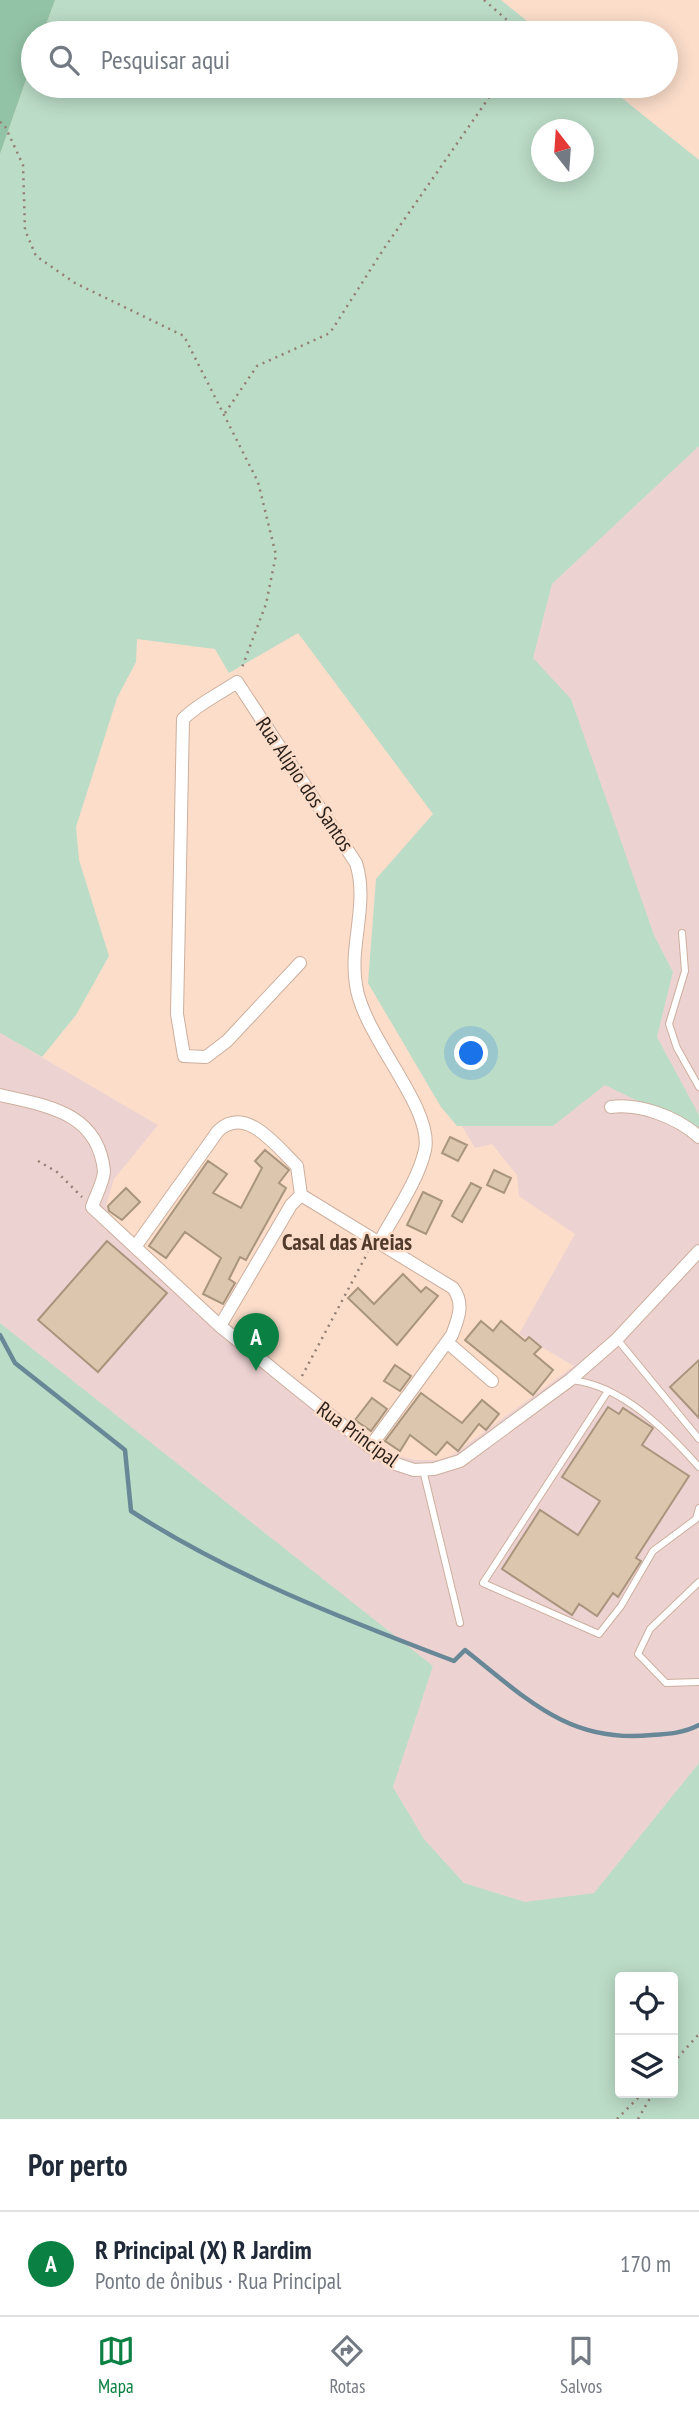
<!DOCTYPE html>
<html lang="pt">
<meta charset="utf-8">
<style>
:root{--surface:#fff;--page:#f6f6f7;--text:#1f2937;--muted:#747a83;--line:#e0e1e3;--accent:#0b8043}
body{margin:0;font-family:"PT Sans Narrow",sans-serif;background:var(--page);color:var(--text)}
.controls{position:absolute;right:21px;bottom:21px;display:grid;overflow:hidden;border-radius:7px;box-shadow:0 4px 18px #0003}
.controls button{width:63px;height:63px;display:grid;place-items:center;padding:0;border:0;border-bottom:2px solid var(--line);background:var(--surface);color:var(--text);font:35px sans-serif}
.compass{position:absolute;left:531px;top:119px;width:63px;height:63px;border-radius:50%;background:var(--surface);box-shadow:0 4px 18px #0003;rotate:343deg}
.you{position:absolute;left:472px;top:1054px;width:24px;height:24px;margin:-18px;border:5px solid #fff;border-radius:50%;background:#1a73e8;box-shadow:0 0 0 10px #1a73e833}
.badge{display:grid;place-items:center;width:46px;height:46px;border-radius:50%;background:var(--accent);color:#fff;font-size:23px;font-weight:700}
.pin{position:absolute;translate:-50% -58px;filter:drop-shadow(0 2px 4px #0008)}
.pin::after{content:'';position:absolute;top:37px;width:24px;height:21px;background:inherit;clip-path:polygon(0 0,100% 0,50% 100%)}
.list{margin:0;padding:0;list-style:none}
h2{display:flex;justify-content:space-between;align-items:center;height:91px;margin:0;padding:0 28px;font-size:30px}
h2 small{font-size:23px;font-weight:400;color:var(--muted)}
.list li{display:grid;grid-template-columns:46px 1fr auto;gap:21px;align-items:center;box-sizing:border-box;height:105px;padding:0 28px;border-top:2px solid var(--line)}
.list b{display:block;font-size:26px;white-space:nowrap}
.list p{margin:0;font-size:23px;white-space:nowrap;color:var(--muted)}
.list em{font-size:23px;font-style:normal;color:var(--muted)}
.icon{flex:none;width:38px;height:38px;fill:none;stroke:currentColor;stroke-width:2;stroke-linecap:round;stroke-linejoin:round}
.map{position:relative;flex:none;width:699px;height:2119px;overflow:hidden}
.search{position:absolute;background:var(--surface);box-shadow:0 4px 18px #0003;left:21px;right:21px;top:21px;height:77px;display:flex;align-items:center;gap:18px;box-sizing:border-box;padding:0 24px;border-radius:38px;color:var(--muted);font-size:26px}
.sheet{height:196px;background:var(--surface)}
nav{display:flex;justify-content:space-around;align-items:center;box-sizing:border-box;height:98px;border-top:2px solid var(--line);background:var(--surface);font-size:19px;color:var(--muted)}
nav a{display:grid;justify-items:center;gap:4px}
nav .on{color:var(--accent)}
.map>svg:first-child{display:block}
.industrial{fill:#edd2d2}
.green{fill:#bbdcc7;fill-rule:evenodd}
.forest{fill:#93c3a6}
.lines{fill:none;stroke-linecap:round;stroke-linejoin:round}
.stream{stroke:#688898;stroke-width:4.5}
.building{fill:#dcc7ae;stroke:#a9957d;stroke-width:2}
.lane-casing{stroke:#ccaf9e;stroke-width:8}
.street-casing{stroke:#ccaf9e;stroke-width:14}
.path{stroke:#937e72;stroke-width:2.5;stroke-dasharray:2 5;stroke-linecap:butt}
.lane{stroke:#fff;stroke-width:6}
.street{stroke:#fff;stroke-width:12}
.labels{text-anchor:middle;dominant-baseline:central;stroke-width:5;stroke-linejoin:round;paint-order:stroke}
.street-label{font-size:21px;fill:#2a1f19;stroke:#fbddca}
.neighbourhood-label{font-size:23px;font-weight:bold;fill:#533b2c;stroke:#fbddca}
</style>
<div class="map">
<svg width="699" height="2119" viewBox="0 0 699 2119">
<rect width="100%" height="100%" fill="#fbddca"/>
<path class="industrial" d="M699 446V1115L657 1037 673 972 654 935 533 658 552 584Z
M0 1033 158 1125 114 1179 106 1205 111 1218 242 1336 366 1434 399 1456 415 1460H438L453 1455 574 1366 519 1334 575 1234 519 1196 517 1175 492 1144 475 1148 462 1126H553L604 1084 699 1131V1763L594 1893 525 1902 464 1883 424 1839 393 1787 433 1666 0 1323Z"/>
<path class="green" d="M55 0H501L542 33H43Z
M33 60V86H607L699 160V446L552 584 533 658 571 699 654 935 673 972 657 1037 699 1115V1131L605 1085 553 1126H457L441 1107 368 983 376 879 433 814 298 633 229 673 215 649 137 639 136 662 117 698 76 827 79 860 109 956 76 1015 42 1057 0 1033V154ZM542 130H584V172H542Z
M0 1323 433 1666 393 1787 424 1839 464 1883 525 1902 594 1893 699 1763V2119H0ZM673 1977V2093H620V1977Z"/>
<path class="forest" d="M0 0H55L43 33H33V60L0 154Z"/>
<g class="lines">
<path class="stream" d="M0 1335 15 1363 125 1450 131 1511C230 1575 343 1619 454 1661L465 1650C526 1698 569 1744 652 1735 669 1734 684 1733 699 1725"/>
</g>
<path class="building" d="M450 1137 467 1145 458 1161 442 1153Z
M265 1150 289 1170 279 1183 286 1188 246 1260 240 1257 229 1279 235 1283 223 1304 203 1294 221 1258 185 1232 166 1258 149 1246 208 1161 227 1174 213 1193 241 1208 262 1168 255 1161Z
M494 1170 511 1178 504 1193 487 1185Z
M471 1183 481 1188 462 1222 452 1216Z
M126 1188 140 1202 122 1220 109 1211 108 1206Z
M423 1192 442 1201 426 1234 407 1225Z
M107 1241 167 1293 98 1372 38 1320Z
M403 1274 421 1292 426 1287 438 1296 397 1345 348 1298 358 1288 374 1304Z
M481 1321 493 1331 501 1321 525 1341 529 1337 541 1347 534 1354 553 1370 533 1395 465 1340Z
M699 1360V1418L670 1387Z
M395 1365 411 1376 400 1391 384 1381Z
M421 1393 462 1423 482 1400 499 1414 486 1430 479 1424 458 1451 447 1442 436 1455 410 1435 400 1451 385 1441Z
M372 1398 387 1409 371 1431 355 1420Z
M608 1407 619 1414 623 1408 653 1428 642 1445 689 1476 636 1558 641 1561 618 1597 613 1593 597 1616 579 1604 572 1615 502 1569 540 1510 578 1535 600 1501 562 1477Z"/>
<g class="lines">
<g class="lane-casing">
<path id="lane" d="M682 933 685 971 669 1024 677 1048 699 1087
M617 1339 699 1439
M571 1380C622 1385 667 1431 699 1467
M608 1391 483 1583 599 1634 621 1606 653 1551 696 1519 699 1508
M423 1470 460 1623
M699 1582 650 1629 638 1654 666 1683 699 1682"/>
</g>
<g class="street-casing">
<path id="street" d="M300 963 227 1041 206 1057 184 1056 177 1014 183 719C199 703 218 695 237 682L356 863C369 903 349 945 356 985 363 1036 434 1108 425 1150 418 1181 395 1213 380 1241
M0 1095C47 1106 98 1112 104 1171 104 1181 95 1197 92 1207L220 1326 296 1388 370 1447 396 1464 414 1470 434 1469 460 1461 570 1380 617 1339 699 1251
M611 1107C639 1103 677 1117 699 1137
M301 1195 453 1288C465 1304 458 1319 452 1335L370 1447
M135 1247 218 1131C246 1104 277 1147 297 1166L301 1195
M220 1326 291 1205 301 1195
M447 1342 492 1381"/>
</g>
<path class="path" d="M484 0 522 33
M0 122 4 124 23 165 25 230 36 256 75 283 184 336 258 482 276 555 266 604 241 670
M225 413 257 366 330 333 383 250 497 86
M38 1161 57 1172 82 1197
M302 1376 368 1252
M673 2063 699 2034
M617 2119 643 2093
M638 2119 653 2093"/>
<use href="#lane" class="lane"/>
<use href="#street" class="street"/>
</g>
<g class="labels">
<g class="street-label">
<text transform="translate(305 784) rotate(56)">Rua Alípio dos Santos</text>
<text transform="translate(358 1434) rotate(36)">Rua Principal</text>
</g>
<g class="neighbourhood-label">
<text x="347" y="1241">Casal das Areias</text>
</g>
</g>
</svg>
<div class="controls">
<button><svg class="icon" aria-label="locate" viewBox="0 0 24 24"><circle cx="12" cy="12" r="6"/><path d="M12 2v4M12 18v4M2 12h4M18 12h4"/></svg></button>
<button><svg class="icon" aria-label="layers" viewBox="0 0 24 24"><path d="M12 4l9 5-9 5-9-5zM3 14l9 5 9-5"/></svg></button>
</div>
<svg class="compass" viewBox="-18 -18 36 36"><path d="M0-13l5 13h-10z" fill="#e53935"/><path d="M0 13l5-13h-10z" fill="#747a83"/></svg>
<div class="you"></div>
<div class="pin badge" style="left:256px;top:1371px">A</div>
<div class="search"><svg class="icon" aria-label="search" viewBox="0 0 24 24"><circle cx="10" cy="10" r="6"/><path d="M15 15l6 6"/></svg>Pesquisar aqui</div>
</div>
<section class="sheet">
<h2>Por perto<small></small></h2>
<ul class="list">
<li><span class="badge">A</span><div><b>R Principal (X) R Jardim</b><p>Ponto de ônibus · Rua Principal</p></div><em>170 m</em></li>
</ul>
</section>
<nav>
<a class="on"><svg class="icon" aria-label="map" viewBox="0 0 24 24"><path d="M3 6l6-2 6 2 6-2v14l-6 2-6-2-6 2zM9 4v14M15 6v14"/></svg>Mapa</a>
<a><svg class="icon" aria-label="directions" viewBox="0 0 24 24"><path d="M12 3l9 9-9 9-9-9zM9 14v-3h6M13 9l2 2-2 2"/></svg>Rotas</a>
<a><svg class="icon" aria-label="saved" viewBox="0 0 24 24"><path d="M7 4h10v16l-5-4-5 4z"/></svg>Salvos</a>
</nav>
